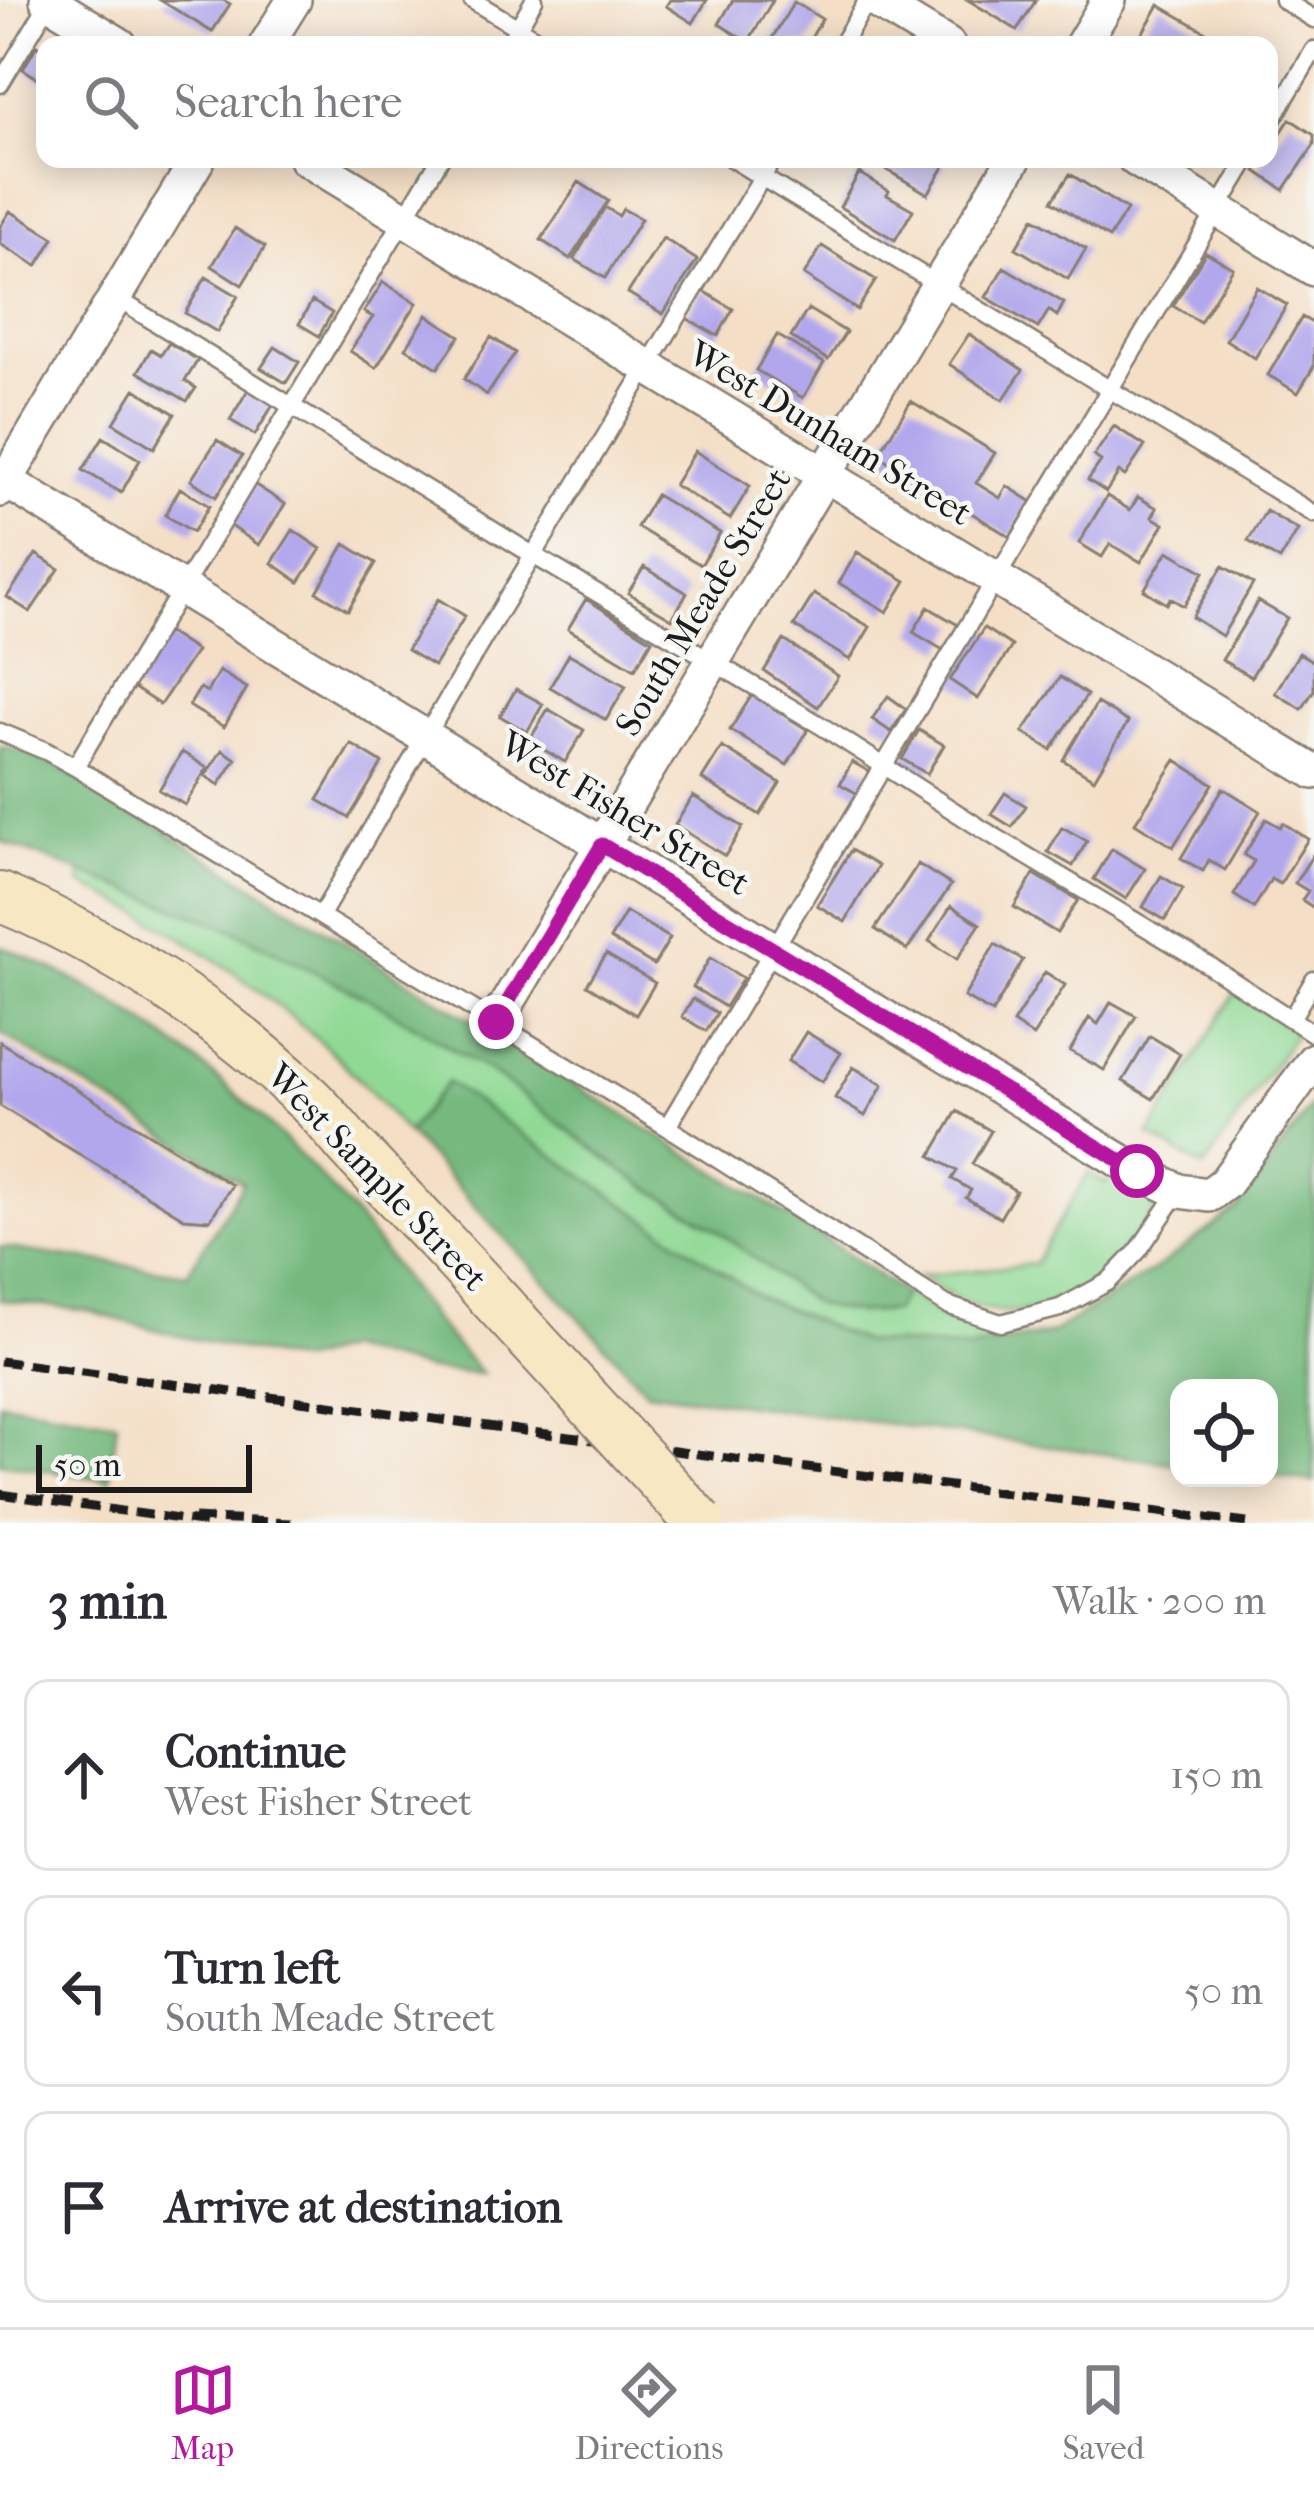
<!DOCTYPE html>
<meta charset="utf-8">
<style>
:root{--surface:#fff;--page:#f2f2f3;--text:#2b2b33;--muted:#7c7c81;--line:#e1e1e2;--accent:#b5179e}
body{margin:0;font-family:"IM FELL French Canon",serif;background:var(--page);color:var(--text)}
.controls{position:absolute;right:36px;bottom:36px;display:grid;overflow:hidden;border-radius:24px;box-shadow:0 6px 30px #0003}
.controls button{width:108px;height:108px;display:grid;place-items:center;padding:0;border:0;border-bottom:3px solid var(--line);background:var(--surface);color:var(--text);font:60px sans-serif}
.scale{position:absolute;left:36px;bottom:30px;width:216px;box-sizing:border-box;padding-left:12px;border:6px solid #1c1c1c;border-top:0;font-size:33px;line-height:42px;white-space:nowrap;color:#1c1c1c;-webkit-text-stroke:9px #f6f6f2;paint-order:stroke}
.stop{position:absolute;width:36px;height:36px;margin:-27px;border:9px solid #b5179e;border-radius:50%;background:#fff}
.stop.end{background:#b5179e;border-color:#fff;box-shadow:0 3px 12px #0008}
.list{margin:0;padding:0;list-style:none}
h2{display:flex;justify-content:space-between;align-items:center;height:156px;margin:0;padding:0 48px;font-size:51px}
h2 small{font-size:39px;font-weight:400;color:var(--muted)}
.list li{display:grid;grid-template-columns:78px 1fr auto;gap:36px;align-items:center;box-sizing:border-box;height:192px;margin:0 24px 24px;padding:0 24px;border:3px solid var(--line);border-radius:24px}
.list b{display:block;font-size:45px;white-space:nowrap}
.list p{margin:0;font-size:39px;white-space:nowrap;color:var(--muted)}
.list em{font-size:39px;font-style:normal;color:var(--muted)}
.icon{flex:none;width:66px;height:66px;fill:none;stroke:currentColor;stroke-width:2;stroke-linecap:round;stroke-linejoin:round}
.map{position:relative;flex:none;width:1314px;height:1523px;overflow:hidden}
.search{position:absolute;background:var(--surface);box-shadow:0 6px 30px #0003;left:36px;right:36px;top:36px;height:132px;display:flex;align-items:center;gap:30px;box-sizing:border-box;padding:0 42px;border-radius:24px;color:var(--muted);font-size:45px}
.sheet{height:804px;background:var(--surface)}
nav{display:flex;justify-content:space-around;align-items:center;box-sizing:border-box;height:168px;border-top:3px solid var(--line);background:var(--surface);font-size:33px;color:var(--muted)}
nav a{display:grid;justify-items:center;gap:6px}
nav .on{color:var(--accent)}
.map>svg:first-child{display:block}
.green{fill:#90d994;stroke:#567a58;stroke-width:3}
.forest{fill:#74b97e;stroke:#486a4d;stroke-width:3}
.building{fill:#b2a7ec}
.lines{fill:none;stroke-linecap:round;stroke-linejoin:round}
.service-casing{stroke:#887e71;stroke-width:21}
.minor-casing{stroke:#887e71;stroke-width:38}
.secondary-casing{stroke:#887e71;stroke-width:52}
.service{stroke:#fff;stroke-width:16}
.minor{stroke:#fff;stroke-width:33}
.secondary{stroke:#f8e7c3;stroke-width:48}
.rail{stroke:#1c1c1c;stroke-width:9;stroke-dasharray:18 9;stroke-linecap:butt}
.secondary-bridge-casing{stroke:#887e71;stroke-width:52;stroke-linecap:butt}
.secondary-bridge{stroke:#f8e7c3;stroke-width:48}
.route{stroke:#b5179e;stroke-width:15}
.labels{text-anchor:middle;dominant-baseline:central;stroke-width:9;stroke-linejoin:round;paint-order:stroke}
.street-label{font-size:36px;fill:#1c1c1c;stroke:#f6f6f2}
</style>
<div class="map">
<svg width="1314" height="1523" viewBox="0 0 1314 1523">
<rect width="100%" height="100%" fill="#f6f6f2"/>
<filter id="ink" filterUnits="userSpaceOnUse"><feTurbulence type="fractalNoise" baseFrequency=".00833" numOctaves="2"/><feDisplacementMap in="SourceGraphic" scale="24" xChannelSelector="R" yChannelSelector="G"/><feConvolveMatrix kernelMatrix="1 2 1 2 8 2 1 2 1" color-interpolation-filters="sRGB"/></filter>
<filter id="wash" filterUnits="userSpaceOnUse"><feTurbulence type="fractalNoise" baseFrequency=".004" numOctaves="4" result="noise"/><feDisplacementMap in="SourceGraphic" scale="48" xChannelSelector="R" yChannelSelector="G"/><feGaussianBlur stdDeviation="2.7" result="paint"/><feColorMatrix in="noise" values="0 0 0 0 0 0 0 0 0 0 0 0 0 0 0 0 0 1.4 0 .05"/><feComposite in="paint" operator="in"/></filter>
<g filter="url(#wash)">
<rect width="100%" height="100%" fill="#f4dfc6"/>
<path class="green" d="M81 872 231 929 380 1005 494 1074 631 1177 712 1226 893 1311 904 1293 957 1322 989 1331 993 1345 970 1349 864 1342 759 1297 447 1083 407 1133C380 1104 354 1071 323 1044 251 980 170 924 81 884Z
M1236 991 1297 1031 1204 1168 1149 1135Z
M1114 1171C1125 1178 1146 1186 1152 1198 1158 1210 1148 1221 1141 1231 1114 1273 1066 1311 1013 1312 975 1312 950 1296 919 1276L1034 1264 1088 1173 1106 1184Z"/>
<path class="forest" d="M0 746 32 753 71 773 822 1237 904 1293 894 1311 858 1313 816 1305 712 1226 631 1177 494 1074 380 1005 231 929 0 841Z
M0 946C142 1001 264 1108 361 1223 387 1254 408 1288 433 1319 448 1338 466 1356 482 1374L429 1370 346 1349 299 1362 175 1335 88 1311 0 1300V1247L187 1274 243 1183 0 1033Z
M447 1082 759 1297 864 1342 970 1349 1052 1333 1163 1264 1238 1208 1314 1102V1482L1269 1476V1388H1179V1464L647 1391 407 1133Z
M0 1402 117 1422 110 1480 0 1463Z"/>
<g id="blocks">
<path class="building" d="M160 0H223L230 4 212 32Z
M670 0H707L693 23 666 6Z
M733 0H773L748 42 719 24Z
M968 0H1036L1017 30Z
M794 2 822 19 807 45H768Z
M1159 5 1213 36 1208 45H1143L1137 42Z
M37 45 45 50V83L23 69Z
M1290 119 1314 135V145L1284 190 1256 171 1264 159H1269V151Z
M875 159H935L945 165 928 194 873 162Z
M859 173 889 191 887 195 913 210 895 240 840 207Z
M1070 174 1127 210 1109 238 1052 201Z
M579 182 608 201 570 259 541 240Z
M605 207 619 216 623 209 641 219 605 278 574 259Z
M10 211 54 238 37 266 0 244V227Z
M1034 218 1086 249 1068 279 1016 248Z
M235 228 265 247 242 285 212 266Z
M663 238 697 260 663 314 628 293Z
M822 246 876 280 857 310 804 275Z
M1206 252 1233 268 1200 322 1173 306Z
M1004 267 1064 303 1057 316 1049 310 1038 328 986 297Z
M206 277 238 296 217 332 185 313Z
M383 282 417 303 376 368 350 351 373 317 364 312Z
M1257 287 1287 305 1255 358 1226 340Z
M702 290 733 309 718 336 686 318Z
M312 301 332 313 319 336 299 324Z
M808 309 846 332 828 360 791 337Z
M427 315 460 336 438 368 406 348Z
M1302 317 1314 324V366L1298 393 1268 375Z
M969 334 1023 370 1003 400 949 364Z
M777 335 824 363 803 398 756 370Z
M491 337 515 353 487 395 464 379Z
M169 343 198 360 185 381 196 388 187 401 138 372 151 349 161 355Z
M275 347 299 362 286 383 261 368Z
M249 388 274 403 255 435 230 420Z
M135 389 175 414 154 448 114 423Z
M911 401 995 453 976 483 1000 498 1007 486 1032 502 1010 537 878 455Z
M1114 426 1145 446 1125 476 1119 472 1106 492 1088 480 1101 461 1094 456Z
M103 437 140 460 121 493 83 470Z
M217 440 242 456 216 497 191 480Z
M695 451 750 486 730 519 674 485Z
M254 484 285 504 259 545 228 524Z
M180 488 209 506 193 532 165 515Z
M656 495 720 533 701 565 637 527Z
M1107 496 1130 510 1138 497 1157 508 1152 517 1164 524 1141 562 1110 544 1102 557 1079 543Z
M1266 511 1298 530 1280 560 1248 541Z
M293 530 321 549 299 582 272 563Z
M345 544 376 563 348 610 317 592Z
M1168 551 1204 572 1184 606 1170 598 1167 604 1144 590Z
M857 552 906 581 887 612 839 583Z
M36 554 59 569 30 612 7 597Z
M1223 566 1253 584 1222 636 1192 617Z
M644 567 687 593 672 619 628 593Z
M814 594 870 627 850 660 794 626Z
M438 599 465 616 434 666 407 650Z
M586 599 652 640 635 669 568 629Z
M1258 601 1287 618 1251 677 1222 660Z
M928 607 958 625 943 650 913 632Z
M984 628 1012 646 978 699 950 680Z
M167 632 196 651 160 705 131 686Z
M784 640 838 676 818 707 764 671Z
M1299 653 1314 662V690L1302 709 1275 693Z
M569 654 626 686 606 720 550 687Z
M219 671 247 688 224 727 189 706 200 688 207 692Z
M1060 677 1087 695 1051 750 1023 732Z
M516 689 543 704 527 732 500 716Z
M752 695 808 730 787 765 730 730Z
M888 696 906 709 891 732 872 719Z
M1097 703 1128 722 1094 779 1063 760Z
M548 709 584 730 565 762 529 741Z
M919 730 944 745 927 774 902 759Z
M351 744 382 763 349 818 318 800Z
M722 747 780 783 760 815 702 779Z
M222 750 236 759 219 785 205 776Z
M182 752 207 768 185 805 159 790Z
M1176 760 1213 784 1173 847 1135 823Z
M852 762 870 772 858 794 840 784Z
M1223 788 1260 811 1225 870 1209 860 1203 871 1181 858Z
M1005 793 1026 806 1012 827 991 814Z
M693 796 743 827 725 856 675 825Z
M1266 819 1280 827 1283 823 1308 839 1280 884 1271 879 1254 908 1234 895 1254 861 1244 855Z
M1062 827 1087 841 1073 866 1048 852Z
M1112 849 1145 869 1126 899 1094 879Z
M851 850 878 866 845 922 817 905Z
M1314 853V908L1302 900 1308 891 1295 883Z
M918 864 951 885 907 950 875 929Z
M1034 874 1078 900 1057 933 1014 907Z
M1161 876 1183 889 1165 920 1143 907Z
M951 906 980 924 957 959 929 941Z
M626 912 670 938 654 965 610 939Z
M995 944 1023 960 992 1013 964 997Z
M606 954 655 983 636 1015 587 985Z
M710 958 743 978 725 1007 693 987Z
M1045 972 1065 985 1033 1036 1013 1023Z
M693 999 717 1013 706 1031 682 1017Z
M1111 1002 1136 1016 1104 1070 1070 1051 1089 1018 1098 1024Z
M806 1032 841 1053 822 1082 788 1061Z
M1150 1036 1180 1054 1153 1099 1123 1081Z
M0 1042 232 1185 210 1220 184 1218 0 1106Z
M853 1067 883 1085 865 1116 835 1098Z
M957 1111 991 1131 972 1164 1016 1191 1000 1218 966 1198 971 1190 952 1179 957 1171 931 1156Z"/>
</g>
</g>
<g filter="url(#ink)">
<use href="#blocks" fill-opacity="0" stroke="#887e71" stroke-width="3"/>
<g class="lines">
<g class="service-casing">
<path id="service" d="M472 0 546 45
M1283 0 1314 19
M508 45 534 0
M841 45 868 0
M0 84 50 1
M1269 125 1314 50
M732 159 1314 514
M116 298 533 555 820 725 982 829 1210 966 1314 1034
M0 732 46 751 75 767 667 1127 947 1305 1001 1323 1060 1308 1108 1282 1138 1251 1179 1191
M75 767 440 159
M321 915 490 627 773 159
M1291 1019 1314 980
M667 1127 1248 159"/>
</g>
<g class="minor-casing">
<path id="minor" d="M47 0 120 45
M874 0 948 45
M266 45 294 0
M1082 45 1109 0
M306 159 1314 772
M1135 159 1314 269
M6 481 1137 1171 1179 1191 1209 1195 1225 1183 1314 1060
M0 490 198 159
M496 1022 1014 159"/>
</g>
<g class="secondary-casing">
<path id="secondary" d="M0 897C115 945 218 1013 308 1099 324 1114 337 1131 351 1147 383 1181 415 1214 447 1248"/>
</g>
<use href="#service" class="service"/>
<use href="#minor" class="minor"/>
<use href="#secondary" class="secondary"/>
<path class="rail" d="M0 1361 735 1459 1247 1523
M0 1494 208 1523
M194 1518 291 1523"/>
<g class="secondary-bridge-casing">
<path id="secondary-bridge" d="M447 1248 700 1523"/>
</g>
<use href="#secondary-bridge" class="secondary-bridge"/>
</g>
</g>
<g class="lines" filter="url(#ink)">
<path class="route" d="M496 1022 602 845 1137 1171"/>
</g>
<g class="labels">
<g class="street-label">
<text transform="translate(830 433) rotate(31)">West Dunham Street</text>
<text transform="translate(703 602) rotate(-59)">South Meade Street</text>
<text transform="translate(625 813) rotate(31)">West Fisher Street</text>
<text transform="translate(377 1177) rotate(46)">West Sample Street</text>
</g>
</g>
</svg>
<div class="controls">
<button><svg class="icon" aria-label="locate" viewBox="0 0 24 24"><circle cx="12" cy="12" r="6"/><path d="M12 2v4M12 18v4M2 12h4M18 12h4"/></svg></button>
</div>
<div class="scale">50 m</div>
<div class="stop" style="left:1137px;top:1171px"></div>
<div class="stop end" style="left:496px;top:1022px"></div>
<div class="search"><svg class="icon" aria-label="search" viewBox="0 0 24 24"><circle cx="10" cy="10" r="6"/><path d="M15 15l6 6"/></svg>Search here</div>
</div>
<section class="sheet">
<h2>3 min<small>Walk · 200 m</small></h2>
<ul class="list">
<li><svg class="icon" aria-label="ahead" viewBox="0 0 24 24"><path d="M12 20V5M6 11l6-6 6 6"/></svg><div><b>Continue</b><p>West Fisher Street</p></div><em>150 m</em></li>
<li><svg class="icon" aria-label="left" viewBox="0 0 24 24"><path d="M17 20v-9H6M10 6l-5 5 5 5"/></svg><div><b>Turn left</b><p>South Meade Street</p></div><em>50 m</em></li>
<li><svg class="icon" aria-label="arrive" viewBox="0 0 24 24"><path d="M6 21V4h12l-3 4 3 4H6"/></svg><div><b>Arrive at destination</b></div></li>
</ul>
</section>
<nav>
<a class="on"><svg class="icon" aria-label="map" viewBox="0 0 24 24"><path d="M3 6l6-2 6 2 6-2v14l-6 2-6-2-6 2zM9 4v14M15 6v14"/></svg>Map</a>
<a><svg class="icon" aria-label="directions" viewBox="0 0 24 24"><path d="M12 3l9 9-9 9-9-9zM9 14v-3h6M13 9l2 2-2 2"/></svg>Directions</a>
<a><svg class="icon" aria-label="saved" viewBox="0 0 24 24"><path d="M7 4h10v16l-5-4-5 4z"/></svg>Saved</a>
</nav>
